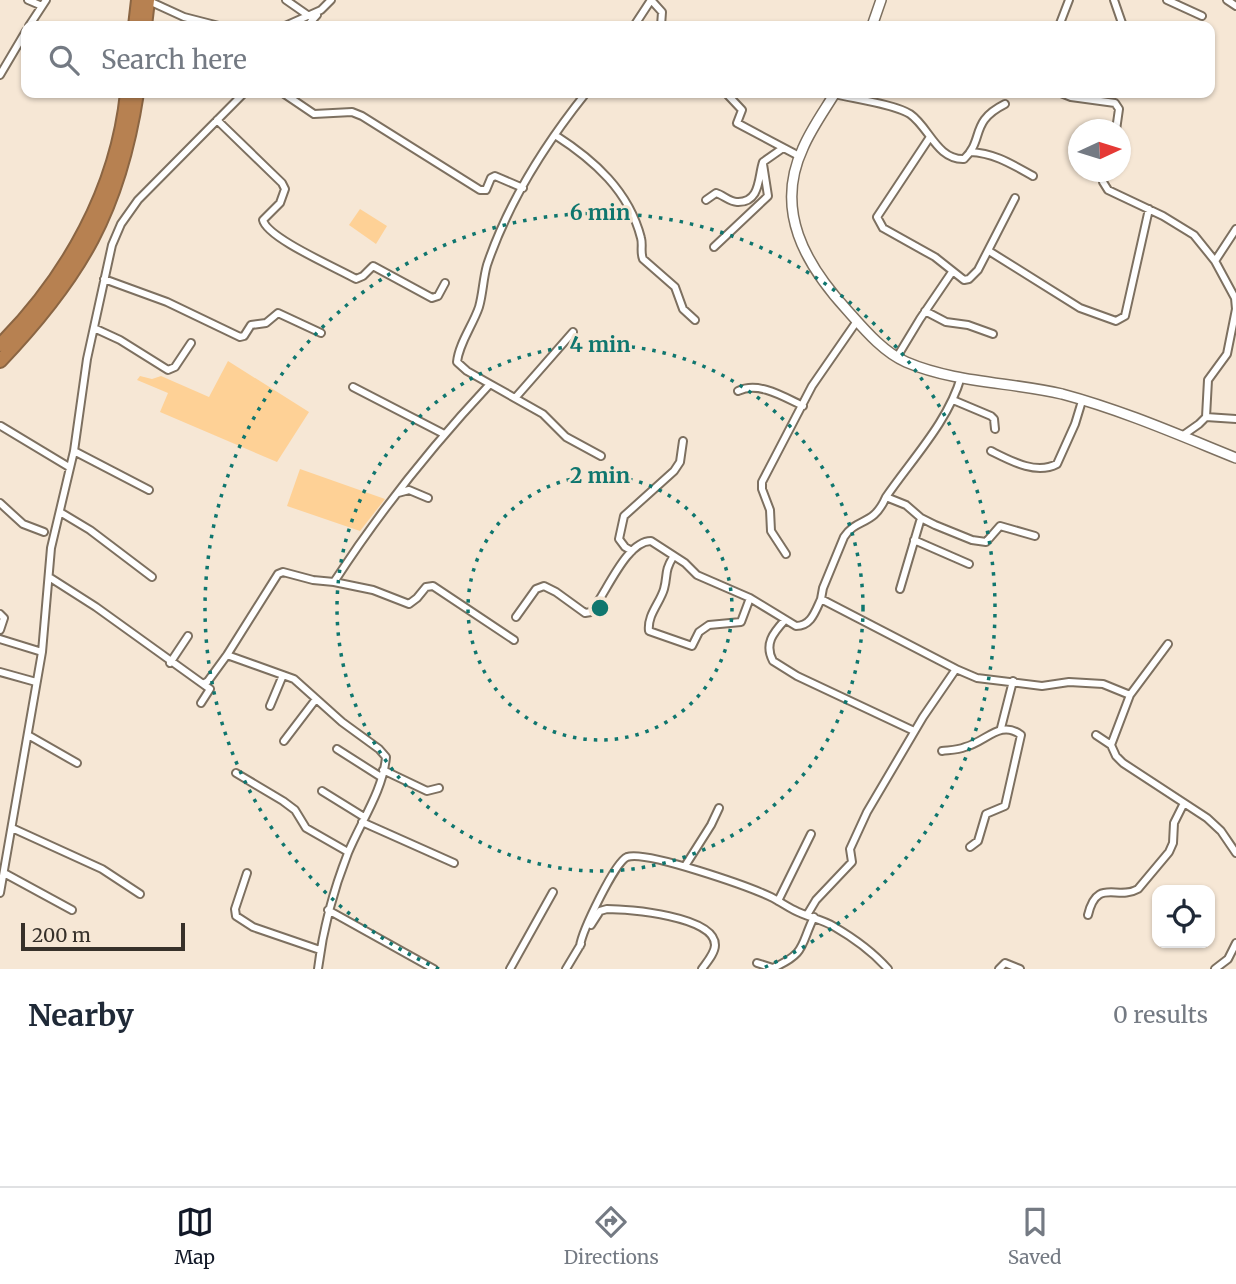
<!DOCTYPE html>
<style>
:root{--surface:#fff;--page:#f2f2f3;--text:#1f2937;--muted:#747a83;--line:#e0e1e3;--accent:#111827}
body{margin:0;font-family:Merriweather,serif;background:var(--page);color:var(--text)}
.controls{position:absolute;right:21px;bottom:21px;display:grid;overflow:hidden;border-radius:14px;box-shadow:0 2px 5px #0004}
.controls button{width:63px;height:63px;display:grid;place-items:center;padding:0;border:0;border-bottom:2px solid var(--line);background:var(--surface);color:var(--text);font:35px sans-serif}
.compass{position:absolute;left:1068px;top:119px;width:63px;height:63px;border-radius:50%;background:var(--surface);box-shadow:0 2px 5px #0004;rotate:86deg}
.scale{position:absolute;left:21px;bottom:18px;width:164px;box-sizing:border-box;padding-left:7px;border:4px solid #37312a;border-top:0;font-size:19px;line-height:24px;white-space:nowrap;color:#37312a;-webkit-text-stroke:5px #f6e7d5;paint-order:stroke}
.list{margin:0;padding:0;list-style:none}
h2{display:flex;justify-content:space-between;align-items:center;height:91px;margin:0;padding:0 28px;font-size:30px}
h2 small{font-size:23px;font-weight:400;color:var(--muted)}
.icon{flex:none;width:38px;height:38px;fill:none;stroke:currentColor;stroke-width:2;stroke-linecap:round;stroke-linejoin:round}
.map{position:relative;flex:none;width:1236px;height:969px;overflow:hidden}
.search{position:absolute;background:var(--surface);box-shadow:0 2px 5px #0004;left:21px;right:21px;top:21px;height:77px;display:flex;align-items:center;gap:18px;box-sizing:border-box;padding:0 24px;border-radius:14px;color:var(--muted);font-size:26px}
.sheet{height:217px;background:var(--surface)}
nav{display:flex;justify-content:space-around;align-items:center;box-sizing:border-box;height:98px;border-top:2px solid var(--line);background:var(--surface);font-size:19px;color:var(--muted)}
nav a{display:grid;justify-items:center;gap:4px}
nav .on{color:var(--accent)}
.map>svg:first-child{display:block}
.green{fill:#fed196}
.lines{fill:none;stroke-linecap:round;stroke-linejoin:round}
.street-casing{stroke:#7d7060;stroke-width:10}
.secondary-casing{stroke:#7d7060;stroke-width:12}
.highway-casing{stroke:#8a6543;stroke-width:16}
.street{stroke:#fff;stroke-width:6}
.secondary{stroke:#fff;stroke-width:9}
.highway{stroke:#b78151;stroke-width:12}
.ring{fill:none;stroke:#0f766e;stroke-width:3.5;stroke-dasharray:3.5 7}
.centre{fill:#0f766e;stroke:#f6e7d5;stroke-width:3.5}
.ring-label{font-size:21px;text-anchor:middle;font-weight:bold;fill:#0f766e;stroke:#f6e7d5;stroke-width:6;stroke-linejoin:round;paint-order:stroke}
</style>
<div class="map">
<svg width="1236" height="969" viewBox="0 0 1236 969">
<rect width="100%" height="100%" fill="#f6e7d5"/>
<path class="green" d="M360 209 387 226 376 244 349 225Z
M228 361 309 412 277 462 160 412 168 393 137 380 140 376 152 379 161 376 209 397Z
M300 469 385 499 360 531 287 506Z"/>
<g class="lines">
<g class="street-casing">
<path id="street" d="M28 0 42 6
M286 0 309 16
M1114 0 1123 26
M1167 0 1202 16
M1227 0 1236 6
M149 1 184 17 219 26
M652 1 662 12 661 26
M29 26 46 0
M285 26 321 10 331 0
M307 26 317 15
M634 26 651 0
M1059 26 1069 0
M0 75 26 31
M283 93 314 114 352 112 362 116 480 190H486L491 178 495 176 523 188
M726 93 742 110 737 123 799 156
M1061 93 1071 97 1115 103 1119 109 1116 130
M834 94C854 99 894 104 910 114 929 127 937 160 964 159 985 139 969 122 1005 104
M217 120 282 183 285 189 280 203 263 220C267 238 337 268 356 279L363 276 373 266 432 298 438 296 445 283
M555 135C594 160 629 191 641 238 643 245 640 252 643 259L675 287 683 309 695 320
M930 137 877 217 883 228 935 257 964 280 969 279 978 270 1015 198
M970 152C995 153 1013 165 1033 176
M1104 172 1103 182 1108 190 1163 216 1194 235 1215 261 1235 298 1236 309 1227 354 1208 380 1206 417 1199 424 1182 436
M706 200 716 193C723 195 730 202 737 202 761 203 758 176 763 162L783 148
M714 247 768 196 763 164
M989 251 1080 308 1116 321 1125 316 1149 209
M1215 261 1236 229
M104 279 167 302 240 337 244 336 251 325 266 323 278 313 321 333
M925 311 946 322 968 325 993 334
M94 328 120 340 168 370 175 367 191 343
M897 357 920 319 952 272
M490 384 543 414 566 437 601 456
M353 387 444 434
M738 391C759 381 784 397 803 406
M516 397 573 332
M953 400 991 416 994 419 995 429
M1206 417 1236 419
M1 426 69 467
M74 451 149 490
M991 451C1011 461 1036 475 1057 464L1075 424 1082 401
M398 493 409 490 428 498
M886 497 906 505 921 518 935 525 972 540 986 542 1000 526 1035 536
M0 503 23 524 44 532
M60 512 90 530 152 577
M914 540 969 564
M632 551 625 547 619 539 624 516 674 471 680 462 683 441
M786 554 771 531 770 510 762 489V482L812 386 857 321
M673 557C664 572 668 574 664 589 660 603 647 615 649 631L692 646 699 632 709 625 741 622 750 598
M49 577 96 607 203 684 208 681 227 655 278 574 283 572 313 580 334 582C380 511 432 446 490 384L467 371 457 362C459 343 473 325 479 307 483 293 483 279 487 265 508 203 546 143 586 93
M334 582 373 590 409 604 417 598 426 587 433 586 514 640
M900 589 921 518
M0 614 4 618 0 630
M516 617 536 589 544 586 556 592 585 613 591 612C606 594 626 541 651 541L685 563 697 575 750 598 796 626C811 626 815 612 821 599
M785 620C773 633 764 644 773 661L797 676 914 731
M0 639 42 652
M1168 644 1130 695 1111 745 1116 756 1123 763 1207 818 1221 831 1236 853
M227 655 294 679 342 722 379 749 386 757C383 791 360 823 348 853 333 891 323 929 318 969
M170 663 188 636
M956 669 977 678 1042 686 1069 682 1103 684 1130 695
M0 672 36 682
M201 703 210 689 203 684
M270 706 283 675
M1001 728 1013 681
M28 735 77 763
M1096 735 1111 745
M284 741 316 699
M337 749 381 777
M942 751C950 750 958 750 965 747 986 742 1000 719 1021 735L1005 806 986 814 978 841 970 847
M383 770 427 791 439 788
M236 773 283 801 295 810 306 828 348 852
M322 791 364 817
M362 822 454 863
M12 828 102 869 140 894
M685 866 711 825 719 808
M4 873 72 910
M247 873 235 909 236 916 253 927 320 950
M0 893 42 652 51 548 74 451 87 359 112 245 121 224 138 200 244 93
M778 901 811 834
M328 910 434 969
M807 915 816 900 852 862 850 849 867 812 923 717 956 669 821 599 823 588 844 537C857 517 873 527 886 497 912 459 948 422 961 377
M1088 915C1097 877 1117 901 1138 889L1169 852 1173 843 1174 823 1184 803
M591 925 600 911 607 909C628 909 715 916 715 945 715 953 707 962 702 969
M580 946C582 931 615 862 627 857 646 850 750 887 771 897 779 901 786 906 794 910 807 917 821 919 833 926 852 937 873 952 888 969
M757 963 773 968C807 953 800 945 814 917
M510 969 553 892
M566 969 581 944
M999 969 1005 963 1020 969
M1215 969 1228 959 1236 943"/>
</g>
<g class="secondary-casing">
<path id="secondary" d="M872 26 881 0
M835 93C824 111 811 129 803 148 774 210 805 264 847 310 864 329 883 352 906 362 955 383 1011 382 1062 394 1122 410 1179 435 1236 458"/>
</g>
<g class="highway-casing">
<path id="highway" d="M135 26 138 0
M145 26 148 0
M0 345C68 277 117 189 127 93
M0 361C81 276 119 210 137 93"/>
</g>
<use href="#street" class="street"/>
<use href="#secondary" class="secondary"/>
<use href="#highway" class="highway"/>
</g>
<g class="ring">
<circle cx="600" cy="608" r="132"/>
<circle cx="600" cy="608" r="263"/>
<path d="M439 969A395 395 0 1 1 761 969"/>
</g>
<circle cx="600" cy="608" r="10" class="centre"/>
<g class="ring-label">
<text x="600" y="220">6 min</text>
<text x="600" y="352">4 min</text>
<text x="600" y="483">2 min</text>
</g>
</svg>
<div class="controls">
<button><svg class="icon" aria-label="locate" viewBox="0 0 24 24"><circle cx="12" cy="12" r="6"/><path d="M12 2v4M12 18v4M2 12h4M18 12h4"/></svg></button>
</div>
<svg class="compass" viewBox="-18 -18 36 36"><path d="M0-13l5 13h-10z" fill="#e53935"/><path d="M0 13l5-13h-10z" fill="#747a83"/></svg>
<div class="scale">200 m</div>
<div class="search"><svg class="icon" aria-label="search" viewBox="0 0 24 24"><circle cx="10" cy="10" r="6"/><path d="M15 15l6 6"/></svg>Search here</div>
</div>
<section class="sheet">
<h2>Nearby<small>0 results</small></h2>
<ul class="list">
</ul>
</section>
<nav>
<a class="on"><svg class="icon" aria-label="map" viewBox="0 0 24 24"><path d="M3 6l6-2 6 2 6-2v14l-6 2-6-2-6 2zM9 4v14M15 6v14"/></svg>Map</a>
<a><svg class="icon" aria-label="directions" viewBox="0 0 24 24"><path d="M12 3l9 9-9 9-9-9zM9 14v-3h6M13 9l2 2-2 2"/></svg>Directions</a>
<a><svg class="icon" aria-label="saved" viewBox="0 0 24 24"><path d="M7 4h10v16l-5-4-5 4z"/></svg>Saved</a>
</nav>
